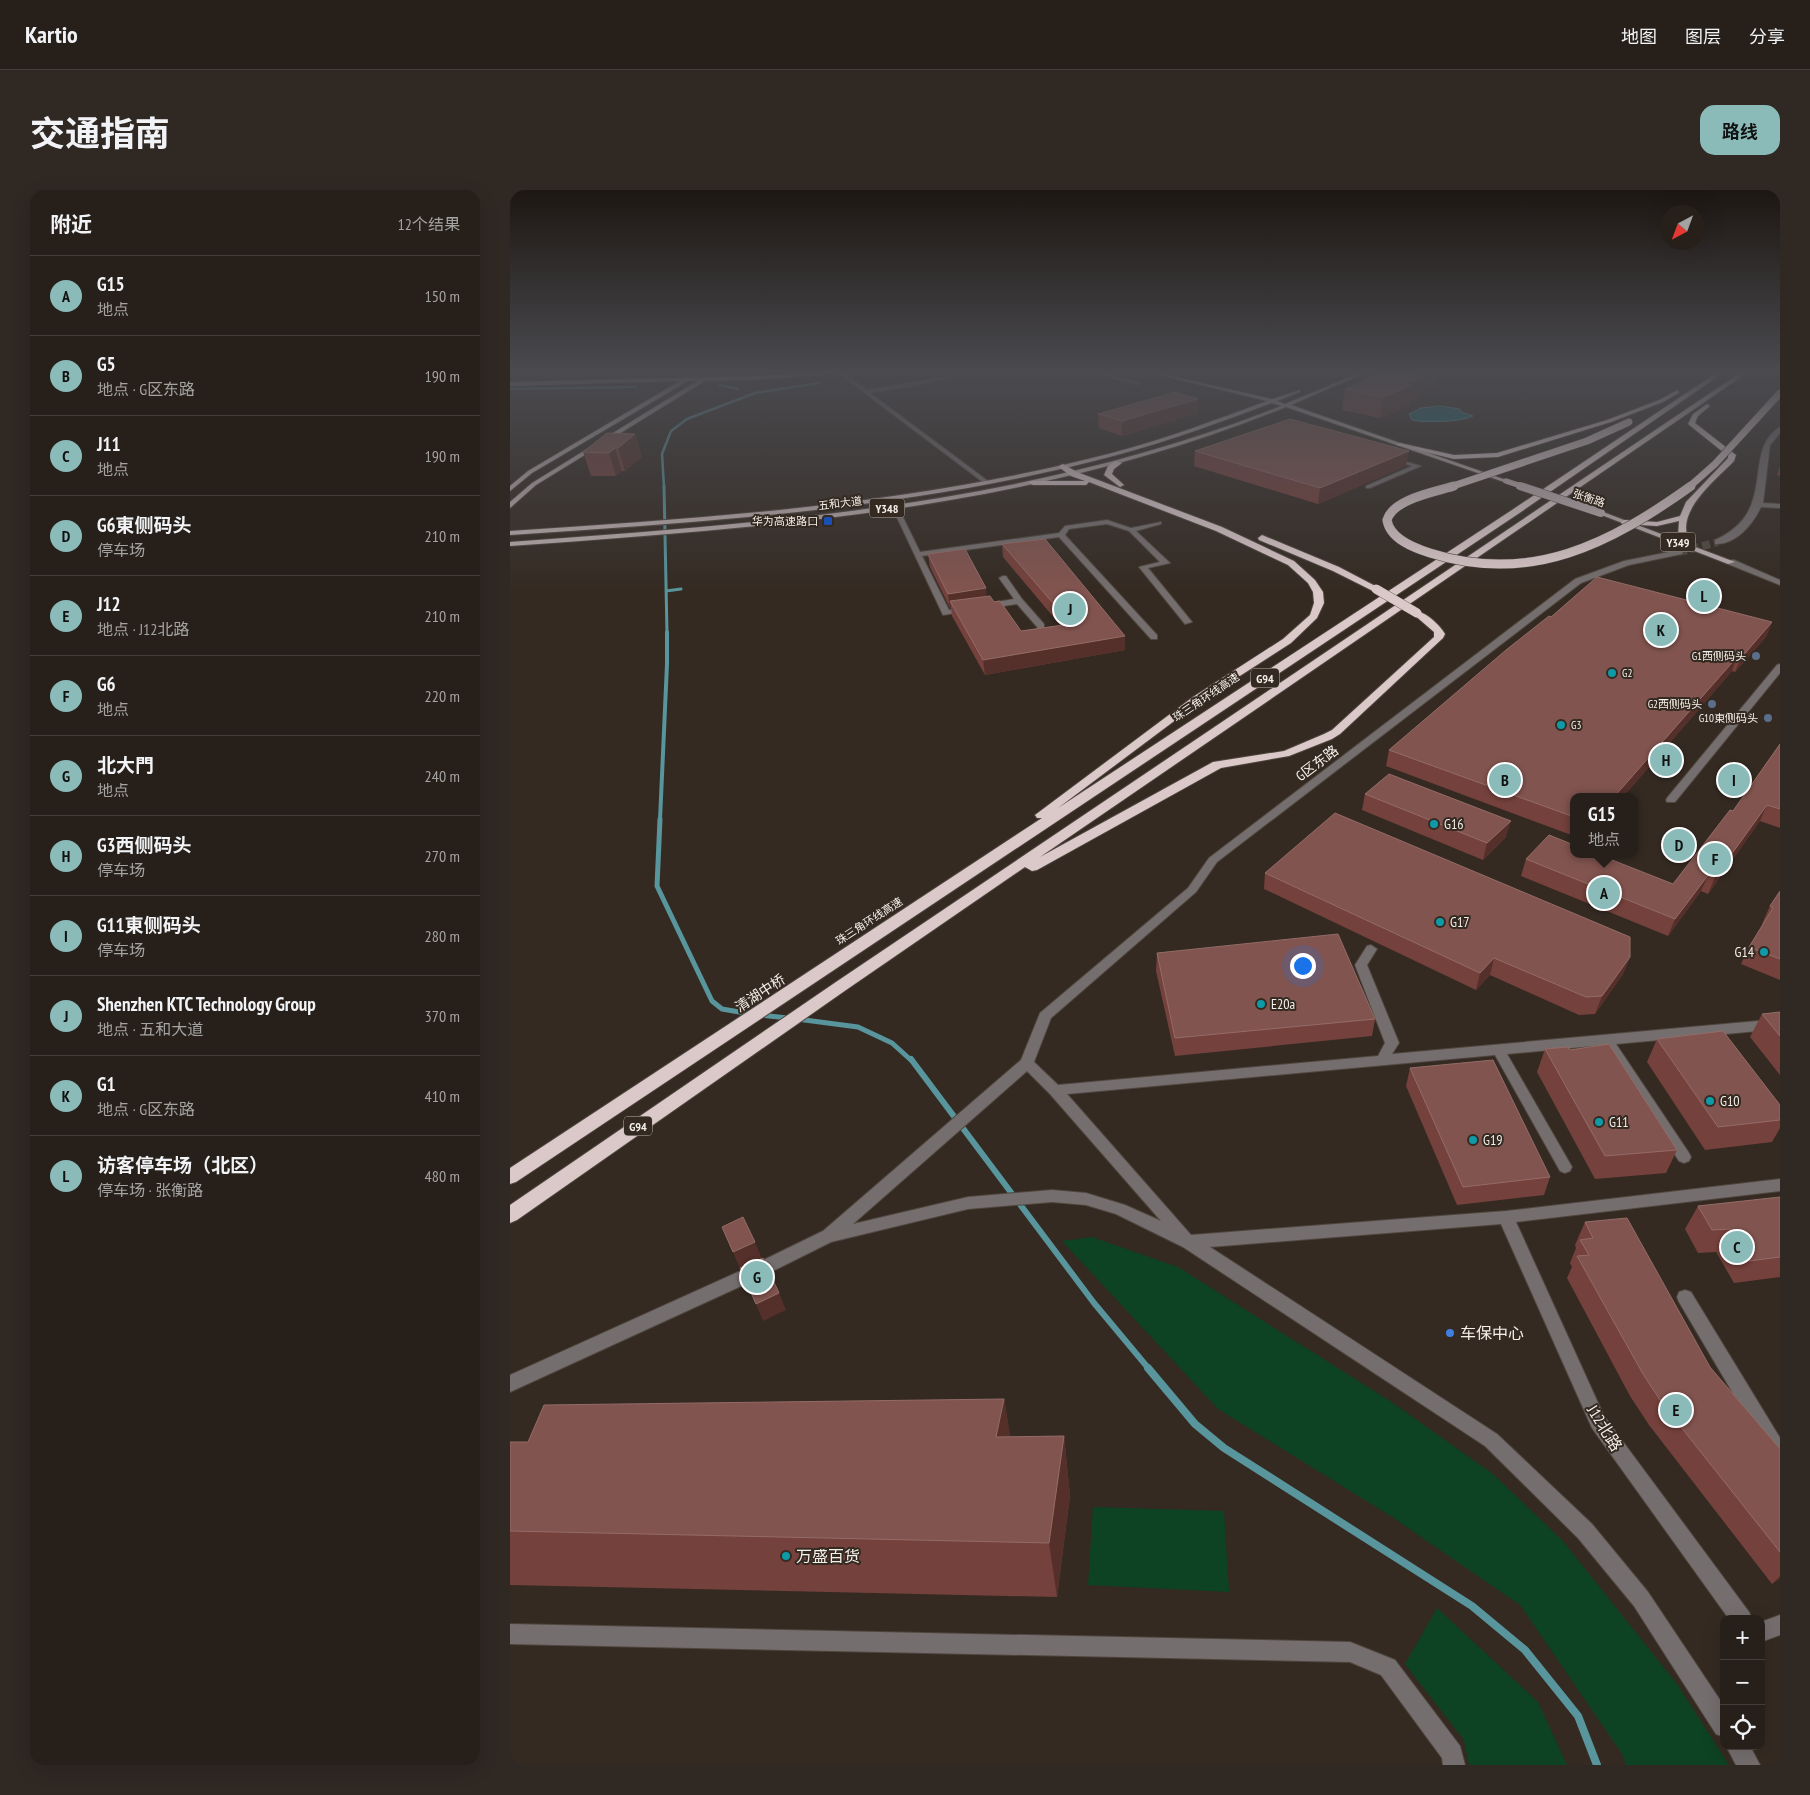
<!DOCTYPE html>
<html lang="zh">
<meta charset="utf-8">
<style>
:root{--surface:#27201a;--page:#2f2823;--text:#f1f3f6;--muted:#a4a3a2;--line:#433e39;--accent:#8bbbb9}
body{margin:0;font-family:"PT Sans Narrow","Noto Sans SC",sans-serif;background:var(--page);color:var(--text)}
.controls{position:absolute;right:15px;bottom:15px;display:grid;overflow:hidden;border-radius:10px;box-shadow:0 5px 20px #0002}
.controls button{width:45px;height:45px;display:grid;place-items:center;padding:0;border:0;border-bottom:1px solid var(--line);background:var(--surface);color:var(--text);font:25px sans-serif}
.compass{position:absolute;left:1150px;top:15px;width:45px;height:45px;border-radius:50%;background:var(--surface);box-shadow:0 5px 20px #0002;rotate:221deg}
.you{position:absolute;left:792px;top:775px;width:18px;height:18px;margin:-12px;border:4px solid #fff;border-radius:50%;background:#1a73e8;box-shadow:0 0 0 8px #1a73e833}
.badge{display:grid;place-items:center;width:32px;height:32px;border-radius:50%;background:var(--accent);color:#111;font-size:16px;font-weight:700}
.pin{position:absolute;translate:-50% -50%;border:2px solid #fff;box-shadow:0 1px 5px #0006}
.popup{position:absolute;left:1060px;top:603px;width:68px;height:65px;box-sizing:border-box;display:grid;place-content:center;border-radius:10px;background:var(--surface);filter:drop-shadow(0 1px 4px #0005);font-size:16px;white-space:nowrap;color:var(--muted)}
.popup b{font-size:19px;color:var(--text)}
.popup::after{content:'';position:absolute;left:50%;top:100%;margin-left:-10px;border:10px solid transparent;border-top-color:var(--surface)}
.list{margin:0;padding:0;list-style:none}
h2{display:flex;justify-content:space-between;align-items:center;height:65px;margin:0;padding:0 20px;font-size:21px}
h2 small{font-size:16px;font-weight:400;color:var(--muted)}
.list li{display:grid;grid-template-columns:32px 1fr auto;gap:15px;align-items:center;box-sizing:border-box;height:80px;padding:0 20px;border-top:1px solid var(--line)}
.list b{display:block;font-size:19px;white-space:nowrap}
.list p{margin:0;font-size:16px;white-space:nowrap;color:var(--muted)}
.list em{font-size:16px;font-style:normal;color:var(--muted)}
.icon{flex:none;width:28px;height:28px;fill:none;stroke:currentColor;stroke-width:2;stroke-linecap:round;stroke-linejoin:round}
.map{position:relative;flex:none;width:1270px;height:1575px;overflow:hidden;border-radius:15px}
header{display:flex;align-items:center;gap:30px;box-sizing:border-box;height:70px;padding:0 25px;background:var(--surface);border-bottom:1px solid var(--line)}
header strong{font-size:24px}
nav{display:flex;gap:28px;margin-inline-start:auto;font-size:18px}
.intro{display:flex;align-items:center;justify-content:space-between;box-sizing:border-box;height:120px;padding:0 30px}
h1{margin:0;font-size:35px}
.button{padding:12px 22px;border-radius:15px;background:var(--accent);color:#111;font-size:18px;font-weight:700}
main{display:flex;gap:30px;padding:0 30px}
aside{flex:1;background:var(--surface);border-radius:15px;box-shadow:0 5px 20px #0002}
.map>svg:first-child{display:block}
.green{fill:#0d4222}
.water{fill:#156f7b;stroke:#58959c}
.lines{fill:none;stroke-linecap:round;stroke-linejoin:round}
.stream-far5{stroke:#58959c;stroke-width:2.5}
.stream-far4{stroke:#58959c;stroke-width:3}
.stream-far3{stroke:#58959c;stroke-width:4}
.stream-far2{stroke:#58959c;stroke-width:5}
.stream-far1{stroke:#58959c;stroke-width:6}
.stream{stroke:#58959c;stroke-width:8}
.minor-tunnel{stroke:#514840;stroke-width:8;stroke-dasharray:8 4;stroke-linecap:butt}
.minor-casing{stroke:#4f463e;stroke-width:2}
.major-casing{stroke:#4f463e;stroke-width:2}
.highway-casing{stroke:#4f463e;stroke-width:2}
.minor{fill:#756e6e;fill-rule:evenodd}
.major{fill:#beafb0;fill-rule:evenodd}
.highway{fill:#dbc9ca;fill-rule:evenodd}
.major-bridge-far1-casing{stroke:#4f463e;stroke-width:6;stroke-linecap:butt}
.major-bridge-casing{stroke:#4f463e;stroke-width:9;stroke-linecap:butt}
.highway-bridge-far1-casing{stroke:#4f463e;stroke-width:8;stroke-linecap:butt}
.highway-bridge-casing{stroke:#4f463e;stroke-width:10;stroke-linecap:butt}
.major-bridge-far1{stroke:#beafb0;stroke-width:5.5}
.major-bridge{stroke:#beafb0;stroke-width:8}
.highway-bridge-far1{stroke:#dbc9ca;stroke-width:7}
.highway-bridge{stroke:#dbc9ca;stroke-width:9}
.wall{fill:#75413c}
.shaded-wall{fill:#55302a}
.building{fill:#82544f;stroke:#946c67}
.transit-dot{fill:#1a4fb4;stroke:#342a22;stroke-width:2}
.service-dot{fill:#5c6f8a;stroke:#342a22;stroke-width:2}
.culture-dot{fill:#0f9aa8;stroke:#342a22;stroke-width:2}
.shop-dot{fill:#3f7fe0;stroke:#342a22;stroke-width:2}
.labels{text-anchor:middle;dominant-baseline:central;stroke-width:4;stroke-linejoin:round;paint-order:stroke}
.far-street-label{font-size:11px;fill:#f5efe9;stroke:#342a22}
.far-poi-label{font-size:11px;fill:#f5efe9;stroke:#342a22;text-anchor:end}
.shield{fill:#342a22;stroke:#bbb4ad;stroke-width:1}
.shield-label{font-size:12px;font-weight:bold;fill:#f5efe9}
.street-label{font-size:14px;fill:#f5efe9;stroke:#342a22}
.poi-label{font-size:14px;fill:#f5efe9;stroke:#342a22;text-anchor:start}
.near-poi-label{font-size:16px;fill:#f5efe9;stroke:#342a22;text-anchor:start}
.near-street-label{font-size:16px;fill:#f5efe9;stroke:#342a22}
</style>
<header>
<strong>Kartio</strong>
<nav><a>地图</a><a>图层</a><a>分享</a></nav>
</header>
<div class="intro"><h1>交通指南</h1><a class="button">路线</a></div>
<main>
<aside>
<h2>附近<small>12个结果</small></h2>
<ul class="list">
<li><span class="badge">A</span><div><b>G15</b><p>地点</p></div><em>150 m</em></li>
<li><span class="badge">B</span><div><b>G5</b><p>地点 · G区东路</p></div><em>190 m</em></li>
<li><span class="badge">C</span><div><b>J11</b><p>地点</p></div><em>190 m</em></li>
<li><span class="badge">D</span><div><b>G6東侧码头</b><p>停车场</p></div><em>210 m</em></li>
<li><span class="badge">E</span><div><b>J12</b><p>地点 · J12北路</p></div><em>210 m</em></li>
<li><span class="badge">F</span><div><b>G6</b><p>地点</p></div><em>220 m</em></li>
<li><span class="badge">G</span><div><b>北大門</b><p>地点</p></div><em>240 m</em></li>
<li><span class="badge">H</span><div><b>G3西侧码头</b><p>停车场</p></div><em>270 m</em></li>
<li><span class="badge">I</span><div><b>G11東侧码头</b><p>停车场</p></div><em>280 m</em></li>
<li><span class="badge">J</span><div><b>Shenzhen KTC Technology Group</b><p>地点 · 五和大道</p></div><em>370 m</em></li>
<li><span class="badge">K</span><div><b>G1</b><p>地点 · G区东路</p></div><em>410 m</em></li>
<li><span class="badge">L</span><div><b>访客停车场（北区）</b><p>停车场 · 张衡路</p></div><em>480 m</em></li>
</ul>
</aside>
<div class="map">
<svg width="1270" height="1575" viewBox="0 0 1270 1575">
<rect width="100%" height="100%" fill="#342a22"/>
<path class="green" d="M582 1047 668 1077 880 1211 983 1284 1052 1350 1167 1494 1219 1575H1116L1112 1564 1010 1415 882 1327 708 1219 552 1051Z
M583 1317 714 1321 719 1402 578 1395Z
M927 1418 1028 1512 1057 1575H959L954 1550 895 1474Z"/>
<path class="water" d="M930 216 950 219 951 222 963 226C952 232 914 233 902 230L899 224 911 218Z"/>
<g class="lines">
<path class="stream-far5" d="M210 195 228 199
M0 199 126 197
M154 297 152 264 161 241 177 229 245 203 309 193"/>
<path class="stream-far4" d="M154 296 157 443
M156 401 171 399"/>
<path class="stream-far3" d="M150 630 157 474V442"/>
<path class="stream-far2" d="M150 629 147 696 202 811 212 819 241 824
M250 825 278 828
M287 829 348 837 382 853 402 871"/>
<path class="stream-far1" d="M401 869 584 1113 639 1179"/>
<path class="stream" d="M638 1178 685 1234 714 1258 962 1416 1015 1460 1068 1526 1087 1575"/>
<path class="minor-tunnel" d="M1169 362 1208 352"/>
<g class="minor-casing">
<path id="minor" d="M328 183H333L357 200 456 183 410 195 360 203 478 291V293H474Z
M583 183H590L631 193 628 195Z
M1270 237V243L1260 255 1253 313 1270 314V318L1251 317C1243 334 1226 355 1205 354V350C1270 321 1230 262 1270 237Z
M880 267 911 276 860 298H856V296L902 276 880 269Z
M385 315 388 317 410 362 549 343 555 336 597 330 621 338 651 332V334L626 341 660 373 638 378 682 432 675 434 629 377 650 372 619 341 597 334 559 339 555 345 647 445V449H641L549 347 412 366 439 420 504 409 489 388 493 386H496L512 409 534 434V438H528L507 414 433 425 382 317Z
M1169 360 1173 362 1172 364 1119 375 1071 393 707 672 686 702 541 828 524 872 548 895 868 866 875 853 845 775 857 756 861 755 867 759 857 775 889 853 882 864 1270 829V839L1106 854 1179 963 1181 967 1179 971 1174 973 1169 971 1093 855 997 864 1062 977 1060 981 1055 983 1050 981 985 865 557 904 681 1045 996 1021 1270 989V1001L1006 1032 1094 1226 1239 1422 1242 1429H1219L1082 1238 991 1034 700 1057 987 1244 1082 1334 1138 1402 1214 1516V1547L1206 1544 1124 1416 1068 1348 975 1256 673 1057 606 1024 576 1015 542 1012 458 1019 321 1052 251 1087 0 1202V1185L239 1077 313 1041 511 870 530 823 678 698 699 668 1065 389 1114 371ZM517 881 540 904 651 1031 615 1015 576 1003 542 1000 458 1007 343 1034Z
M1218 370H1224L1270 390V395L1218 374Z
M1270 474V483L1165 612H1157L1156 610 1157 608 1267 475Z
M1175 1100 1181 1102 1270 1248V1274L1263 1271 1169 1112 1167 1107 1169 1102Z
M1270 1425V1445L1251 1452V1432Z
M0 1434 840 1452 885 1470 950 1556 955 1575H933L932 1568 871 1485 840 1472 0 1454Z
M1216 1556H1240L1250 1575H1226Z"/>
</g>
<g class="major-casing">
<path id="major" d="M308 183H330L243 190 195 191 26 295 0 318V312L22 293 187 191H178L22 283 0 301V296L18 281 170 191 0 196V192L243 186Z
M641 183H648L762 209 790 200V202L767 211 775 214 849 183H855L781 215 999 291 994 292 776 217C526 319 266 337 0 356V352C263 333 523 315 771 216L762 213C711 232 659 251 607 265 409 318 204 332 0 345V341C202 328 406 314 602 263 655 249 706 230 757 211Z
M1089 322H1093L1225 372 1218 374 1089 324Z"/>
</g>
<g class="highway-casing">
<path id="highway" d="M1206 183H1213L1008 324 6 992 0 994V978L532 628H527L525 625 683 507 773 449 800 425 804 413 803 402 798 393 778 375 706 341 579 292 576 295H523L519 293 520 291H575L561 286 550 278 549 276 553 274 567 282 712 337 784 371 805 390 813 402 814 413 807 428 781 453 691 511 548 618 1002 320Z
M1230 183H1237L530 667 703 572 774 561 814 544 822 540 924 447V442L902 423 904 421C914 420 930 435 935 444L933 448 830 544 822 549 779 566 711 578 527 680 522 681 515 677 336 800 7 1030 0 1033V1015L326 792Z
M1167 200 1169 201V203L1153 212 1101 232 988 267 944 269 886 255 890 253 944 265 987 263 1097 230 1149 210Z
M1197 214 1200 216 1188 226 1185 233 1226 265 1224 271C1205 291 1160 325 1182 355L1181 357H1175L1168 346 1169 331 1147 336 1112 334 1111 332 1115 330 1147 332 1170 326 1176 312 1218 268V266L1178 234 1183 224Z
M605 271 612 273 604 279 602 284 614 295 610 297 594 285 598 276Z
M752 345 829 377 871 399 869 401H863L823 381 749 350 748 348Z"/>
</g>
<use href="#minor" class="minor"/>
<use href="#major" class="major"/>
<use href="#highway" class="highway"/>
<g class="major-bridge-far1-casing">
<path id="major-bridge-far1" d="M996 291 1014 297"/>
</g>
<g class="major-bridge-casing">
<path id="major-bridge" d="M1010 296 1091 323"/>
</g>
<g class="highway-bridge-far1-casing">
<path id="highway-bridge-far1" d="M940 297 1077 251 1119 232
M1179 297 1205 274 1270 203"/>
</g>
<g class="highway-bridge-casing">
<path id="highway-bridge" d="M944 296C925 302 883 309 877 330 880 349 904 358 920 363 1021 395 1100 354 1181 296
M866 399 907 423"/>
</g>
<use href="#major-bridge-far1" class="major-bridge-far1"/>
<use href="#major-bridge" class="major-bridge"/>
<use href="#highway-bridge-far1" class="highway-bridge-far1"/>
<use href="#highway-bridge" class="highway-bridge"/>
</g>
<path class="wall" d="M868 183H927L925 196 910 203 909 207 900 211 899 216 870 228 832 220 835 199 854 191 855 188Z
M688 223 612 246 589 238 588 224Z
M125 244 132 267 115 281H112L106 286H81L73 262Z
M685 261 896 276 808 314 684 276Z
M1270 277V286L1267 285Z
M492 354 615 460 475 485 442 426 441 418H440L420 377 418 364 477 406 511 441 550 435 493 367Z
M1041 427 1262 432 1256 447 1225 482 1222 481 1113 607H1064V646L876 576 879 560Z
M1270 554V638L1250 631 1198 704 1191 701 1158 746 1011 686 1016 669 1163 694 1223 621Z
M855 604 996 647 973 670 852 620Z
M755 683 1120 767 1113 784 1085 824 1069 825 980 785 966 800 754 699Z
M1270 701V790L1231 774 1239 757 1253 734H1252L1260 716Z
M647 763 865 829 862 846 665 866 646 781Z
M1270 822V885L1240 847 1252 824Z
M1147 849 1270 915V938L1262 952 1195 960 1137 872Z
M1035 859 1060 860 1167 960 1156 983 1085 989 1027 882Z
M900 878 1040 987 1034 1005 947 1015 896 896Z
M1270 1007V1087L1224 1093 1206 1062 1188 1063 1175 1039 1188 1016Z
M1075 1032 1270 1259V1388L1262 1394 1139 1235 1120 1206 1057 1088 1062 1077 1060 1073 1066 1058 1065 1055Z
M494 1209 500 1247 554 1246 560 1306 547 1407 0 1395V1252H18Z"/>
<path class="shaded-wall" d="M912 183H927L925 196 910 203 909 207 900 211 899 216 870 228 873 207 895 194 906 185Z
M688 209V223L612 246V231Z
M125 244 132 267 115 281 108 258Z
M105 258 112 281 106 286 99 263Z
M899 261 896 276 808 314 810 298Z
M476 398 477 412 440 411 441 418H440L438 404Z
M1262 432 1256 447 1225 482 1231 468Z
M615 446V460L475 485 473 470Z
M1227 467 1222 481 1113 607H1104Z
M1257 615 1250 631 1198 704 1205 687Z
M1001 631 996 647 973 670 977 653Z
M1199 684 1191 701 1158 746 1165 729Z
M1120 767 1113 784 1085 824 1092 806Z
M984 768 980 785 966 800 970 783Z
M245 1052 252 1069 230 1079 223 1062Z
M269 1103 276 1120 253 1131 246 1114Z
M494 1209 504 1269 486 1247Z
M554 1246 560 1306 547 1407 539 1353Z
M1270 1386V1388L1262 1394Z"/>
<path class="building" d="M868 183H912L906 185 912 187 895 194 902 195 873 207 835 199 859 189 855 188Z
M665 202 688 209 612 231 588 224Z
M780 229 899 261 810 298 685 261Z
M97 243 125 244 108 258H105L99 263 73 262Z
M535 349 615 446 473 470 440 411 480 406 484 412 490 411 511 441 561 434 492 354Z
M455 359 476 398 438 404 418 364Z
M1087 387 1262 432 1231 468 1227 467 1104 607H1064V627L879 560 996 460 1039 426 1041 427Z
M1270 554V619L1257 615 1205 687 1199 684 1165 729 1016 669 1039 645 1064 655V664H1087L1163 694 1220 620 1223 621Z
M879 584 1001 631 977 653 855 604Z
M825 623 1120 747V767L1092 806 1076 807 984 768 970 783 755 683Z
M1270 701V769L1239 757 1263 718 1260 716Z
M828 744 865 829 665 848 647 763Z
M1270 822V846L1252 824Z
M1213 841 1270 915V930L1208 937 1147 849Z
M1099 854 1167 960 1095 966 1035 859 1058 857 1060 860Z
M983 870 1040 987 953 997 900 878Z
M1270 1007V1067L1239 1071 1220 1039 1202 1040 1188 1016Z
M233 1027 245 1052 223 1062 212 1037Z
M1117 1028 1200 1177 1270 1259V1362L1152 1213 1133 1184 1067 1066 1079 1065 1070 1050 1083 1048 1075 1032Z
M253 1068 269 1103 246 1114 230 1078Z
M494 1209 486 1247 554 1246 539 1353 0 1341V1252H18L34 1215Z"/>
<linearGradient id="sky" x2="0" y2="1"><stop stop-color="#1d1713"/><stop offset="0.45" stop-color="#4a4a4f"/><stop offset="1" stop-color="#4a4a4f" stop-opacity="0"/></linearGradient>
<rect width="1270" height="403" fill="url(#sky)"/>
<rect class="transit-dot" x="313" y="326" width="10" height="10" rx="2.5"/>
<g class="service-dot">
<circle cx="1246" cy="466" r="5"/>
<circle cx="1202" cy="514" r="5"/>
<circle cx="1258" cy="528" r="5"/>
</g>
<g class="culture-dot">
<circle cx="1102" cy="483" r="5"/>
<circle cx="1051" cy="535" r="5"/>
<circle cx="924" cy="634" r="5"/>
<circle cx="930" cy="732" r="5"/>
<circle cx="1254" cy="762" r="5"/>
<circle cx="751" cy="814" r="5"/>
<circle cx="1200" cy="911" r="5"/>
<circle cx="1089" cy="932" r="5"/>
<circle cx="963" cy="950" r="5"/>
<circle cx="276" cy="1366" r="5"/>
</g>
<circle class="shop-dot" cx="940" cy="1143" r="5"/>
<g class="labels">
<g class="far-street-label">
<text transform="translate(1079 308) rotate(19)">张衡路</text>
<text transform="translate(330 313) rotate(-7)">五和大道</text>
<text transform="translate(696 507) rotate(-34)">珠三角环线高速</text>
<text transform="translate(359 731) rotate(-33)">珠三角环线高速</text>
</g>
<g class="far-poi-label">
<text x="308" y="331">华为高速路口</text>
<text x="1236" y="466">G1西侧码头</text>
<text x="1112" y="483" text-anchor="start">G2</text>
<text x="1192" y="514">G2西侧码头</text>
<text x="1248" y="528">G10東侧码头</text>
<text x="1061" y="535" text-anchor="start">G3</text>
</g>
<g class="shield">
<rect x="359.5" y="308.5" width="35" height="19" rx="4"/>
<rect x="1150.5" y="342.5" width="35" height="19" rx="4"/>
<rect x="741" y="478.5" width="28" height="19" rx="4"/>
<rect x="114" y="926.5" width="28" height="19" rx="4"/>
</g>
<g class="shield-label">
<text x="377" y="318">Y348</text>
<text x="1168" y="352">Y349</text>
<text x="755" y="488">G94</text>
<text x="128" y="936">G94</text>
</g>
<g class="street-label">
<text transform="translate(807 573) rotate(-37)">G区东路</text>
<text transform="translate(250 803) rotate(-33)">清湖中桥</text>
</g>
<g class="poi-label">
<text x="934" y="634">G16</text>
<text x="940" y="732">G17</text>
<text x="1244" y="762" text-anchor="end">G14</text>
<text x="761" y="814">E20a</text>
<text x="1210" y="911">G10</text>
<text x="1099" y="932">G11</text>
<text x="973" y="950">G19</text>
</g>
<g class="near-poi-label">
<text x="950" y="1143">车保中心</text>
<text x="286" y="1366">万盛百货</text>
</g>
<g class="near-street-label">
<text transform="translate(1095 1238) rotate(58)">J12北路</text>
</g>
</g>
</svg>
<div class="controls">
<button>+</button>
<button>−</button>
<button><svg class="icon" aria-label="locate" viewBox="0 0 24 24"><circle cx="12" cy="12" r="6"/><path d="M12 2v4M12 18v4M2 12h4M18 12h4"/></svg></button>
</div>
<svg class="compass" viewBox="-18 -18 36 36"><path d="M0-13l5 13h-10z" fill="#e53935"/><path d="M0 13l5-13h-10z" fill="#a4a3a2"/></svg>
<div class="you"></div>
<div class="pin badge" style="left:1094px;top:703px">A</div>
<div class="popup"><b>G15</b>地点</div>
<div class="pin badge" style="left:995px;top:590px">B</div>
<div class="pin badge" style="left:1227px;top:1057px">C</div>
<div class="pin badge" style="left:1169px;top:655px">D</div>
<div class="pin badge" style="left:1166px;top:1220px">E</div>
<div class="pin badge" style="left:1205px;top:669px">F</div>
<div class="pin badge" style="left:247px;top:1087px">G</div>
<div class="pin badge" style="left:1156px;top:570px">H</div>
<div class="pin badge" style="left:1224px;top:590px">I</div>
<div class="pin badge" style="left:560px;top:419px">J</div>
<div class="pin badge" style="left:1151px;top:440px">K</div>
<div class="pin badge" style="left:1194px;top:406px">L</div>
</div>
</main>
